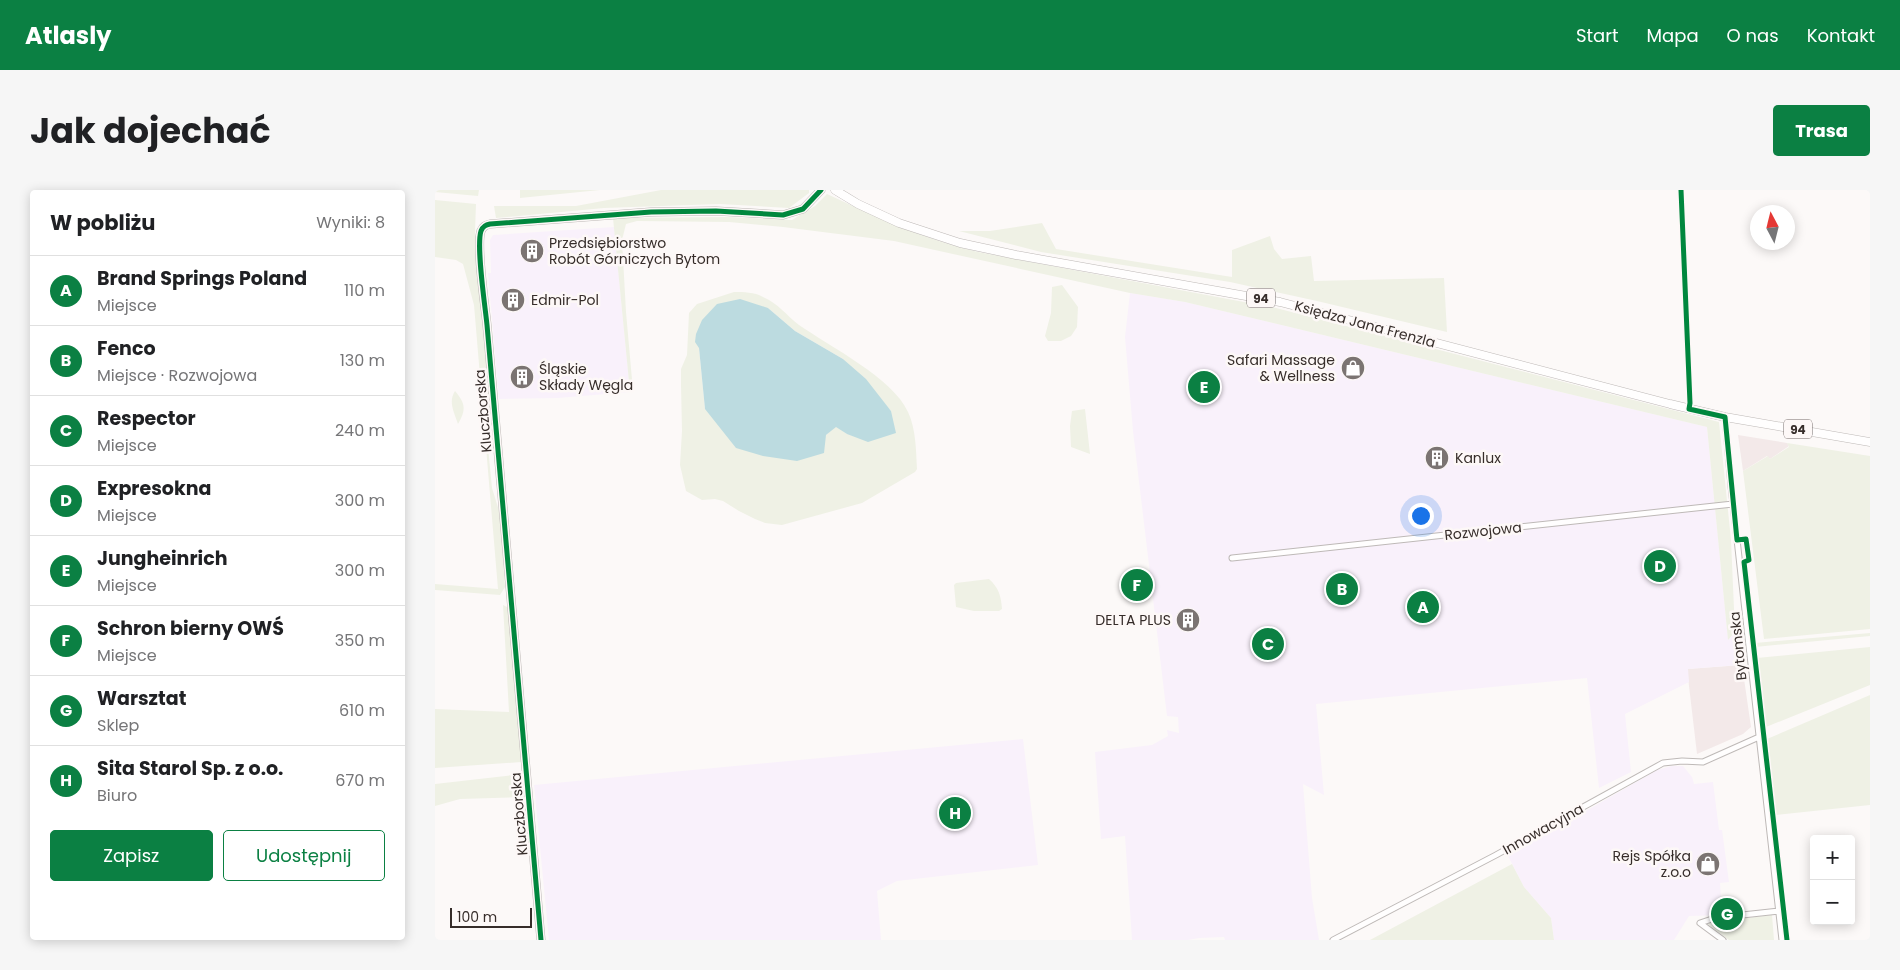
<!DOCTYPE html>
<html lang="pl">
<meta charset="utf-8">
<style>
:root{--surface:#fff;--page:#f6f6f6;--text:#202124;--muted:#757577;--line:#e0e0e0;--accent:#0b8043}
body{margin:0;font-family:Poppins,sans-serif;background:var(--page);color:var(--text)}
.controls{position:absolute;right:15px;bottom:15px;display:grid;overflow:hidden;border-radius:5px;box-shadow:0 2px 12px #0003}
.controls button{width:45px;height:45px;display:grid;place-items:center;padding:0;border:0;border-bottom:1px solid var(--line);background:var(--surface);color:var(--text);font:25px sans-serif}
.compass{position:absolute;left:1315px;top:15px;width:45px;height:45px;border-radius:50%;background:var(--surface);box-shadow:0 2px 12px #0003;rotate:353deg}
.scale{position:absolute;left:15px;bottom:12px;width:82px;box-sizing:border-box;padding-left:5px;border:2px solid #362d2a;border-top:0;font-size:14px;line-height:18px;white-space:nowrap;color:#362d2a;-webkit-text-stroke:4px #fdf8f7;paint-order:stroke}
.you{position:absolute;left:985px;top:325px;width:18px;height:18px;margin:-12px;border:4px solid #fff;border-radius:50%;background:#1a73e8;box-shadow:0 0 0 8px #1a73e833}
.badge{display:grid;place-items:center;width:32px;height:32px;border-radius:50%;background:var(--accent);color:#fff;font-size:16px;font-weight:700}
.pin{position:absolute;translate:-50% -50%;border:2px solid #fff;box-shadow:0 1px 5px #0006}
.list{margin:0;padding:0;list-style:none}
h2{display:flex;justify-content:space-between;align-items:center;height:65px;margin:0;padding:0 20px;font-size:21px}
h2 small{font-size:16px;font-weight:400;color:var(--muted)}
.list li{display:grid;grid-template-columns:32px 1fr auto;gap:15px;align-items:center;box-sizing:border-box;height:70px;padding:0 20px;border-top:1px solid var(--line)}
.list b{display:block;font-size:19px;white-space:nowrap}
.list p{margin:0;font-size:16px;white-space:nowrap;color:var(--muted)}
.list em{font-size:16px;font-style:normal;color:var(--muted)}
.actions{display:flex;gap:10px;padding:15px 20px}
.actions a{flex:1;padding:11px 0;border:1px solid var(--accent);border-radius:5px;text-align:center;font-size:18px;color:var(--accent)}
.actions .main{background:var(--accent);color:#fff}
.map{position:relative;flex:none;width:1435px;height:750px;overflow:hidden;border-radius:5px}
header{display:flex;align-items:center;gap:30px;box-sizing:border-box;height:70px;padding:0 25px;background:var(--accent);color:#fff}
header strong{font-size:24px}
nav{display:flex;gap:28px;margin-inline-start:auto;font-size:18px}
.intro{display:flex;align-items:center;justify-content:space-between;box-sizing:border-box;height:120px;padding:0 30px}
h1{margin:0;font-size:35px}
.button{padding:12px 22px;border-radius:5px;background:var(--accent);color:#fff;font-size:18px;font-weight:700}
main{display:flex;gap:30px;padding:0 30px}
aside{flex:1;background:var(--surface);border-radius:5px;box-shadow:0 2px 12px #0003}
.map>svg:first-child{display:block}
.commercial{fill:#f3e9e9}
.industrial{fill:#f9f1fb}
.green{fill:#eff1e5;fill-rule:evenodd}
.water{fill:#bcdbe0}
.lines{fill:none;stroke-linecap:round;stroke-linejoin:round}
.street-casing{stroke:#beb9b7;stroke-width:7}
.secondary-casing{stroke:#beb9b7;stroke-width:9}
.primary-casing{stroke:#beb9b7;stroke-width:9}
.street{stroke:#fffefe;stroke-width:5}
.secondary{stroke:#fffefe;stroke-width:7}
.primary{stroke:#fffefe;stroke-width:8}
.cycleway-casing{stroke:#fdf8f7;stroke-width:8}
.cycleway{stroke:#00873e;stroke-width:5}
.labels{text-anchor:middle;dominant-baseline:central;stroke-width:5;stroke-linejoin:round;paint-order:stroke}
.shield{fill:#fdf8f7;stroke:#726a68;stroke-width:1}
.shield-label{font-size:12px;font-weight:bold;fill:#362d2a}
.poi-label{font-size:14px;fill:#362d2a;stroke:#fdf8f7;text-anchor:start}
.street-label{font-size:14px;fill:#362d2a;stroke:#fdf8f7}
</style>
<header>
<strong>Atlasly</strong>
<nav><a>Start</a><a>Mapa</a><a>O nas</a><a>Kontakt</a></nav>
</header>
<div class="intro"><h1>Jak dojechać</h1><a class="button">Trasa</a></div>
<main>
<aside>
<h2>W pobliżu<small>Wyniki: 8</small></h2>
<ul class="list">
<li><span class="badge">A</span><div><b>Brand Springs Poland</b><p>Miejsce</p></div><em>110 m</em></li>
<li><span class="badge">B</span><div><b>Fenco</b><p>Miejsce · Rozwojowa</p></div><em>130 m</em></li>
<li><span class="badge">C</span><div><b>Respector</b><p>Miejsce</p></div><em>240 m</em></li>
<li><span class="badge">D</span><div><b>Expresokna</b><p>Miejsce</p></div><em>300 m</em></li>
<li><span class="badge">E</span><div><b>Jungheinrich</b><p>Miejsce</p></div><em>300 m</em></li>
<li><span class="badge">F</span><div><b>Schron bierny OWŚ</b><p>Miejsce</p></div><em>350 m</em></li>
<li><span class="badge">G</span><div><b>Warsztat</b><p>Sklep</p></div><em>610 m</em></li>
<li><span class="badge">H</span><div><b>Sita Starol Sp. z o.o.</b><p>Biuro</p></div><em>670 m</em></li>
</ul>
<div class="actions"><a class="main">Zapisz</a><a>Udostępnij</a></div>
</aside>
<div class="map">
<svg width="1435" height="750" viewBox="0 0 1435 750">
<rect width="100%" height="100%" fill="#fcf9f8"/>
<path class="commercial" d="M1303 245 1352 253 1354 256 1335 269 1332 266 1308 281Z
M1307 475 1316 537 1308 544 1262 564 1252 479Z"/>
<path class="industrial" d="M179 37 195 202 123 208 64 209 53 83H56L55 50 58 45Z
M695 103 750 112 1272 237 1293 449 1300 442 1304 475 1253 479 1254 492 1190 524 1196 582 1164 598 1152 488 881 514 889 605 868 594 877 708 884 750H790L789 747 764 748 753 750H697L690 646 666 649 660 562 717 555 733 546 732 540 744 543 743 527 732 526 698 241 690 147Z
M588 549 603 675 462 691 442 701 446 750H114L99 595Z
M1237 576H1248L1257 587 1259 594 1278 592 1284 640H1287L1294 692 1285 693 1287 725 1254 726 1239 750H1119L1116 728 1089 697 1073 666 1222 580Z"/>
<path class="green" d="M0 0H44L43 6 0 2Z
M85 0H165L85 8Z
M226 0H374V3L354 18 285 14 169 18 61 28 59 16H141Z
M392 4C441 27 489 49 543 62L841 118 1284 232 1296 350 1300 442 1293 450 1272 237 750 112 695 103 459 51 348 37 294 32 202 31 191 34 187 50 191 122 198 201 195 202 178 28 292 27 357 30 380 16Z
M0 10 41 14 40 42 57 223 53 257 57 298 65 324 70 397 65 405 0 400V394L63 399 39 115 28 74 21 70 0 67Z
M607 33 621 59 797 87V60L835 46 839 59 847 69 876 66 879 91 1009 88 1012 142 882 111 795 92 606 62 524 41H555Z
M627 95 643 117 642 137 636 146 626 151H613L610 146 616 123 617 97Z
M299 102C309 102 319 102 328 107 344 114 351 125 364 135 394 156 458 188 473 222 481 239 481 260 482 279L480 282 427 313 347 335 330 333 320 329 304 321 288 311 280 309 267 310 251 301 245 275 247 241 246 195V179L252 165 254 123 262 114ZM333 118 360 141 408 169 456 221 412 244 401 236 391 245 270 219 264 158Z
M20 201C31 214 31 220 23 234 19 222 13 212 20 201Z
M650 219 655 264 636 257 635 236 637 221Z
M1352 253 1435 266V439L1329 449 1308 281 1333 266 1335 269 1354 257Z
M554 389C564 398 566 406 567 419L564 421H539L521 417 519 395 521 393Z
M707 392 710 397 708 409 698 405 696 393Z
M68 415 74 418 87 572 0 578V519L74 522Z
M1435 443V446L1320 457V453Z
M1435 457V495L1331 537 1322 468Z
M1435 505V615L1341 625 1332 549Z
M87 584 90 607 25 609 0 616V594Z
M1077 674 1089 697 1116 728 1119 750H935Z
M1337 725 1339 750H1294L1272 734 1278 732Z"/>
<path class="water" d="M305 109 333 118 360 141 408 169 431 189 456 221 461 243 433 252 412 244 401 237 391 245 389 263 362 271 328 266 301 258 270 219 264 158 260 152 261 144 267 130 282 114Z"/>
<g class="lines">
<g class="street-casing">
<path id="street" d="M1290 227 1296 296 1347 750
M797 368 1298 314
M898 750 1061 665 1228 573 1247 571 1268 572 1324 547
M1288 750 1265 733 1280 728 1344 721"/>
</g>
<g class="secondary-casing">
<path id="secondary" d="M106 750 52 135C50 115 41 56 46 41 48 36 51 35 55 34L216 22 281 21 348 25 368 19 386 0"/>
</g>
<g class="primary-casing">
<path id="primary" d="M400 0 423 14 464 33 525 53 581 65 845 112 1235 214 1290 227 1435 252"/>
</g>
<use href="#street" class="street"/>
<use href="#secondary" class="secondary"/>
<use href="#primary" class="primary"/>
<g class="cycleway-casing">
<path id="cycleway" d="M1246 0 1255 213 1254 219 1290 227 1302 350 1311 349 1314 370 1309 372 1352 750
M106 750 52 135C50 115 41 56 46 41 48 36 51 35 55 34L216 22 281 21 348 25 368 19 386 0"/>
</g>
<use href="#cycleway" class="cycleway"/>
</g>
<defs>
<g id="building-disc" transform="scale(1.25)"><circle r="9.5" fill="#7b7472" stroke="#fdf8f7"/><path d="M-4-6H4V6H1V3H-1V6H-4ZM-2.5-4.3h1.7v1.8h-1.7ZM.8-4.3h1.7v1.8H.8ZM-2.5-1h1.7V.8h-1.7ZM.8-1h1.7V.8H.8Z" fill="#fff"/></g>
<g id="shop-disc" transform="scale(1.25)"><circle r="9.5" fill="#7b7472" stroke="#fdf8f7"/><path d="M-5-2.5h2.3a2.7 3.5 0 0 1 5.4 0H5L5.5 6h-11ZM-1.5-2.5h3a1.5 2.3 0 0 0-3 0Z" fill="#fff"/></g>
</defs>
<g fill-rule="evenodd">
<use href="#building-disc" x="97" y="61"/>
<use href="#building-disc" x="78" y="110"/>
<use href="#shop-disc" x="918" y="178"/>
<use href="#building-disc" x="87" y="187"/>
<use href="#building-disc" x="1002" y="268"/>
<use href="#building-disc" x="753" y="430"/>
<use href="#shop-disc" x="1273" y="674"/>
</g>
<g class="labels">
<g class="shield">
<rect x="812" y="98.5" width="28" height="19" rx="4"/>
<rect x="1349" y="229.5" width="28" height="19" rx="4"/>
</g>
<g class="shield-label">
<text x="826" y="108">94</text>
<text x="1363" y="239">94</text>
</g>
<g class="poi-label">
<text x="114" y="53">Przedsiębiorstwo<tspan x="114" dy="16">Robót Górniczych Bytom</tspan></text>
<text x="96" y="110">Edmir-Pol</text>
<text x="900" y="170" text-anchor="end">Safari Massage<tspan x="900" dy="16">&amp; Wellness</tspan></text>
<text x="104" y="179">Śląskie<tspan x="104" dy="16">Składy Węgla</tspan></text>
<text x="1020" y="268">Kanlux</text>
<text x="736" y="430" text-anchor="end">DELTA PLUS</text>
<text x="1256" y="666" text-anchor="end">Rejs Spółka<tspan x="1256" dy="16">z.o.o</tspan></text>
</g>
<g class="street-label">
<text transform="translate(930 134) rotate(15)">Księdza Jana Frenzla</text>
<text transform="translate(48 221) rotate(-95)">Kluczborska</text>
<text transform="translate(1048 341) rotate(-6)">Rozwojowa</text>
<text transform="translate(1303 456) rotate(-96)">Bytomska</text>
<text transform="translate(84 624) rotate(-95)">Kluczborska</text>
<text transform="translate(1108 639) rotate(-29)">Innowacyjna</text>
</g>
</g>
</svg>
<div class="controls">
<button>+</button>
<button>−</button>
</div>
<svg class="compass" viewBox="-18 -18 36 36"><path d="M0-13l5 13h-10z" fill="#e53935"/><path d="M0 13l5-13h-10z" fill="#757577"/></svg>
<div class="scale">100 m</div>
<div class="you"></div>
<div class="pin badge" style="left:988px;top:417px">A</div>
<div class="pin badge" style="left:907px;top:399px">B</div>
<div class="pin badge" style="left:833px;top:454px">C</div>
<div class="pin badge" style="left:1225px;top:376px">D</div>
<div class="pin badge" style="left:769px;top:197px">E</div>
<div class="pin badge" style="left:702px;top:395px">F</div>
<div class="pin badge" style="left:1292px;top:724px">G</div>
<div class="pin badge" style="left:520px;top:623px">H</div>
</div>
</main>
